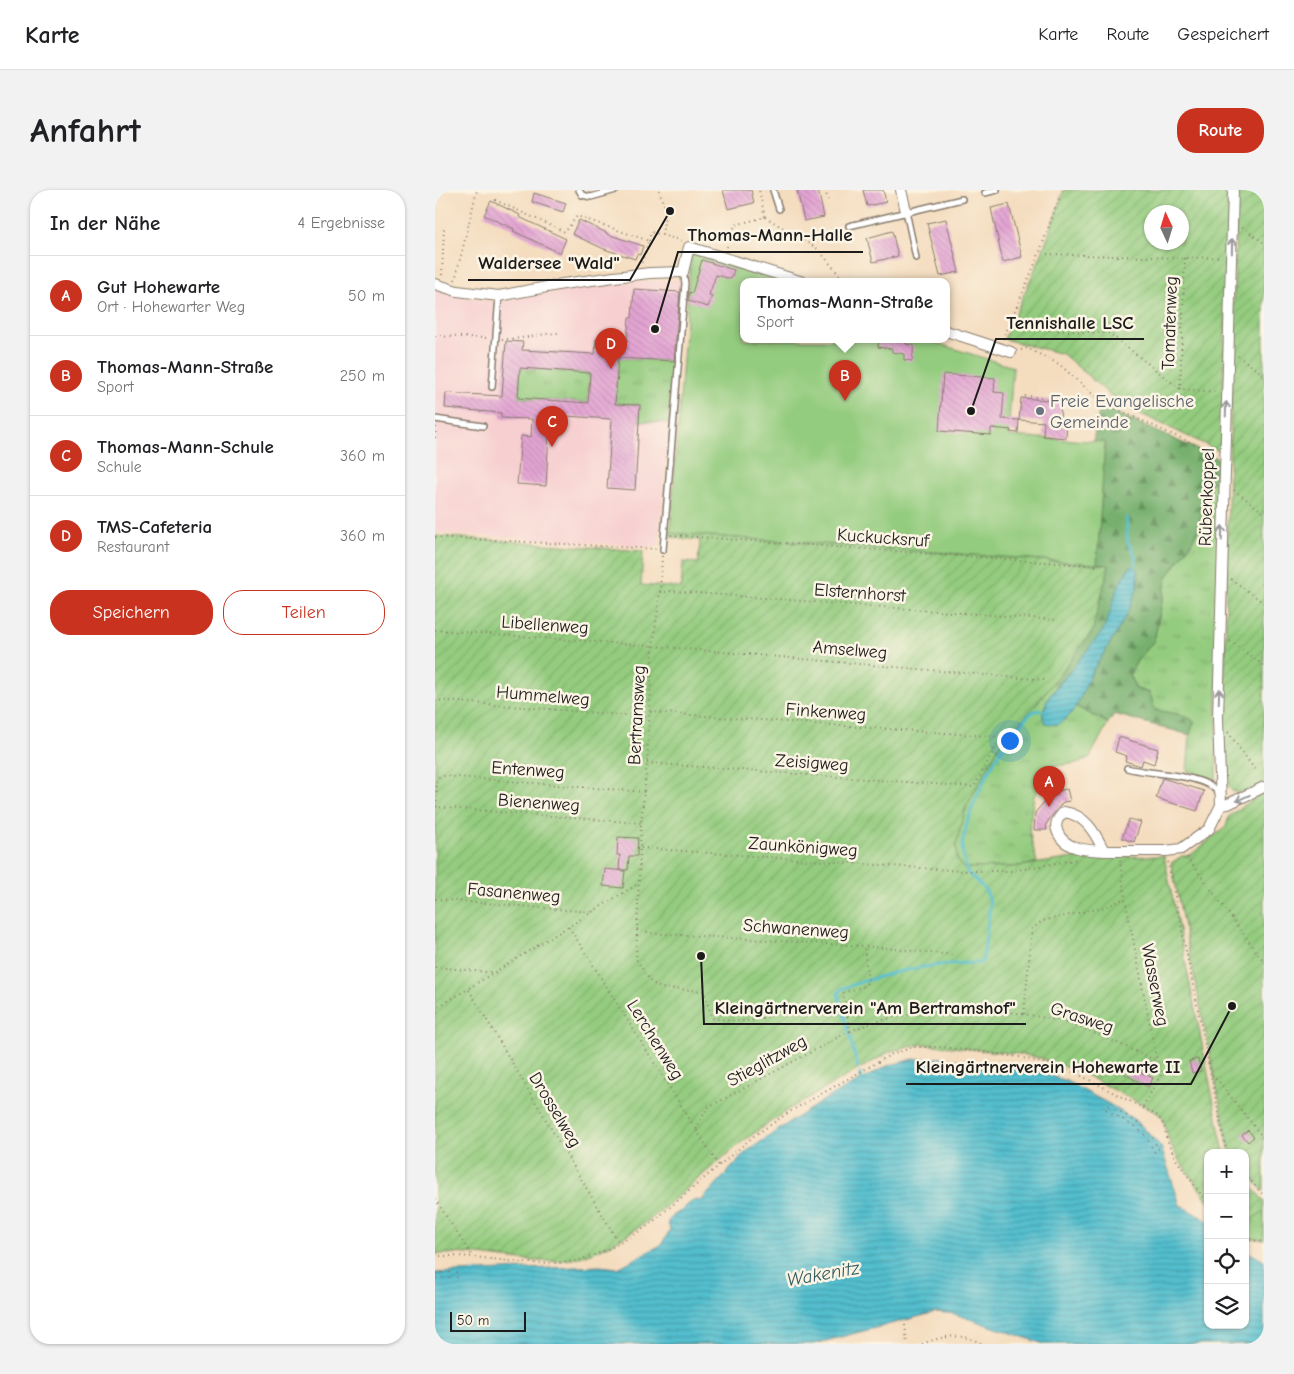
<!DOCTYPE html>
<html lang="de">
<meta charset="utf-8">
<style>
:root{--surface:#fff;--page:#f2f2f2;--text:#202124;--muted:#757577;--line:#e0e0e0;--accent:#c8321e}
body{margin:0;font-family:"Comic Neue",sans-serif;background:var(--page);color:var(--text)}
.controls{position:absolute;right:15px;bottom:15px;display:grid;overflow:hidden;border-radius:10px;box-shadow:0 1px 4px #0004}
.controls button{width:45px;height:45px;display:grid;place-items:center;padding:0;border:0;border-bottom:1px solid var(--line);background:var(--surface);color:var(--text);font:25px sans-serif}
.compass{position:absolute;left:709px;top:15px;width:45px;height:45px;border-radius:50%;background:var(--surface);box-shadow:0 1px 4px #0004;rotate:356deg}
.scale{position:absolute;left:15px;bottom:12px;width:76px;box-sizing:border-box;padding-left:5px;border:2px solid #1c1c1c;border-top:0;font-size:14px;line-height:18px;white-space:nowrap;color:#1c1c1c;-webkit-text-stroke:4px #fcf5e5;paint-order:stroke}
.you{position:absolute;left:574px;top:550px;width:18px;height:18px;margin:-12px;border:4px solid #fff;border-radius:50%;background:#1a73e8;box-shadow:0 0 0 8px #1a73e833}
.badge{display:grid;place-items:center;width:32px;height:32px;border-radius:50%;background:var(--accent);color:#fff;font-size:16px;font-weight:700}
.pin{position:absolute;translate:-50% -41px;filter:drop-shadow(0 1px 2px #0008)}
.pin::after{content:'';position:absolute;top:26px;width:18px;height:15px;background:inherit;clip-path:polygon(0 0,100% 0,50% 100%)}
.popup{position:absolute;left:305px;top:88px;width:210px;height:65px;box-sizing:border-box;display:grid;place-content:center;border-radius:10px;background:var(--surface);filter:drop-shadow(0 1px 4px #0005);font-size:16px;white-space:nowrap;color:var(--muted)}
.popup b{font-size:19px;color:var(--text)}
.popup::after{content:'';position:absolute;left:50%;top:100%;margin-left:-10px;border:10px solid transparent;border-top-color:var(--surface)}
.list{margin:0;padding:0;list-style:none}
h2{display:flex;justify-content:space-between;align-items:center;height:65px;margin:0;padding:0 20px;font-size:21px}
h2 small{font-size:16px;font-weight:400;color:var(--muted)}
.list li{display:grid;grid-template-columns:32px 1fr auto;gap:15px;align-items:center;box-sizing:border-box;height:80px;padding:0 20px;border-top:1px solid var(--line)}
.list b{display:block;font-size:19px;white-space:nowrap}
.list p{margin:0;font-size:16px;white-space:nowrap;color:var(--muted)}
.list em{font-size:16px;font-style:normal;color:var(--muted)}
.actions{display:flex;gap:10px;padding:15px 20px}
.actions a{flex:1;padding:11px 0;border:1px solid var(--accent);border-radius:20px;text-align:center;font-size:18px;color:var(--accent)}
.actions .main{background:var(--accent);color:#fff}
.icon{flex:none;width:28px;height:28px;fill:none;stroke:currentColor;stroke-width:2;stroke-linecap:round;stroke-linejoin:round}
.map{position:relative;flex:none;width:829px;height:1154px;overflow:hidden;border-radius:20px}
header{display:flex;align-items:center;gap:30px;box-sizing:border-box;height:70px;padding:0 25px;background:var(--surface);border-bottom:1px solid var(--line)}
header strong{font-size:24px}
nav{display:flex;gap:28px;margin-inline-start:auto;font-size:18px}
.intro{display:flex;align-items:center;justify-content:space-between;box-sizing:border-box;height:120px;padding:0 30px}
h1{margin:0;font-size:35px}
.button{padding:12px 22px;border-radius:20px;background:var(--accent);color:#fff;font-size:18px;font-weight:700}
main{display:flex;gap:30px;padding:0 30px}
aside{flex:1;background:var(--surface);border-radius:20px;box-shadow:0 1px 4px #0004}
.map>svg:first-child{display:block}
.built{fill:#f7cfd0}
.grass{fill:url(#grass-tufts);stroke:#58744e}
.forest{fill:url(#forest-firs);stroke:#4a6645}
.garden{fill:url(#garden-furrows);stroke:#58744e;fill-rule:evenodd}
.pitch{fill:#94cc7f;stroke:#58744e}
.water{fill:url(#water-rules);stroke:#386d75}
.lines{fill:none;stroke-linecap:round;stroke-linejoin:round}
.stream{stroke:#53bece;stroke-width:3}
.building{fill:url(#building-back-hatch);fill-rule:evenodd}
.lane-casing{stroke:#887c6d;stroke-width:8}
.street-casing{stroke:#887c6d;stroke-width:12}
.path{stroke:#887c6d;stroke-width:2;stroke-dasharray:1 4;stroke-linecap:butt}
.lane{stroke:#fff;stroke-width:5}
.street{stroke:#fff;stroke-width:10}
.oneway{stroke:#999}
.worship-dot{fill:#6b7280;stroke:#fcf5e5;stroke-width:2}
.labels{text-anchor:middle;dominant-baseline:central;stroke-width:5;stroke-linejoin:round;paint-order:stroke}
.street-label{font-size:18px;fill:#1c1c1c;stroke:#fcf5e5}
.worship-label{font-size:18px;fill:#5b616d;stroke:#fcf5e5;text-anchor:start}
.water-label{font-size:19px;font-style:italic;fill:#325d63;stroke:#fcf5e5}
.leader{fill:none;stroke:#1c1c1c;stroke-width:2}
.callout-dot{fill:#1c1c1c;stroke:#fcf5e5;stroke-width:2}
.callout-label{font-size:19px;text-anchor:middle;font-weight:bold;fill:#1c1c1c;stroke:#fcf5e5;stroke-width:5;stroke-linejoin:round;paint-order:stroke}
</style>
<header>
<strong>Karte</strong>
<nav><a>Karte</a><a>Route</a><a>Gespeichert</a></nav>
</header>
<div class="intro"><h1>Anfahrt</h1><a class="button">Route</a></div>
<main>
<aside>
<h2>In der Nähe<small>4 Ergebnisse</small></h2>
<ul class="list">
<li><span class="badge">A</span><div><b>Gut Hohewarte</b><p>Ort · Hohewarter Weg</p></div><em>50 m</em></li>
<li><span class="badge">B</span><div><b>Thomas-Mann-Straße</b><p>Sport</p></div><em>250 m</em></li>
<li><span class="badge">C</span><div><b>Thomas-Mann-Schule</b><p>Schule</p></div><em>360 m</em></li>
<li><span class="badge">D</span><div><b>TMS-Cafeteria</b><p>Restaurant</p></div><em>360 m</em></li>
</ul>
<div class="actions"><a class="main">Speichern</a><a>Teilen</a></div>
</aside>
<div class="map">
<svg width="829" height="1154" viewBox="0 0 829 1154">
<defs>
<pattern id="grass-tufts" width="24" height="20" patternUnits="userSpaceOnUse" patternTransform="scale(1.25)"><rect width="24" height="20" fill="#94cc7f"/><path d="M3 7l-1-3M5 7V3M7 7l1-3M15 17l-1-3M17 17v-4M19 17l1-3" fill="none" stroke="#7faf6d"/></pattern>
<pattern id="forest-firs" width="22" height="20" patternUnits="userSpaceOnUse" patternTransform="scale(1.25)"><rect width="22" height="20" fill="#77b06e"/><path d="M5 1l3.5 6h-7zM16 11l3.5 6h-7z" fill="#618e5a"/></pattern>
<pattern id="garden-furrows" width="10" height="10" patternUnits="userSpaceOnUse" patternTransform="scale(1.25)"><rect width="10" height="10" fill="#94cc7f"/><path d="M-1 1l2-2M0 10L10 0M9 11l2-2" fill="none" stroke="#7faf6d"/></pattern>
<pattern id="water-rules" width="6" height="5" patternUnits="userSpaceOnUse" patternTransform="scale(1.25)"><rect width="6" height="5" fill="#53bece"/><path d="M0 2.5h6" fill="none" stroke="#449aa6"/></pattern>
<pattern id="building-back-hatch" width="6" height="6" patternUnits="userSpaceOnUse" patternTransform="scale(1.25)"><rect width="6" height="6" fill="#e3a4d3"/><path d="M-1 5l2 2M0 0l6 6M5-1l2 2" fill="none" stroke="#c28db5"/></pattern>
</defs>
<rect width="100%" height="100%" fill="#fcf5e5"/>
<filter id="ink" filterUnits="userSpaceOnUse"><feTurbulence type="fractalNoise" baseFrequency=".02" numOctaves="2"/><feDisplacementMap in="SourceGraphic" scale="10" xChannelSelector="R" yChannelSelector="G"/><feConvolveMatrix kernelMatrix="1 2 1 2 8 2 1 2 1" color-interpolation-filters="sRGB"/></filter>
<filter id="wash" filterUnits="userSpaceOnUse"><feTurbulence type="fractalNoise" baseFrequency=".0096" numOctaves="4" result="noise"/><feDisplacementMap in="SourceGraphic" scale="20" xChannelSelector="R" yChannelSelector="G"/><feGaussianBlur stdDeviation="1.12" result="paint"/><feColorMatrix in="noise" values="0 0 0 0 0 0 0 0 0 0 0 0 0 0 0 0 0 1.4 0 .05"/><feComposite in="paint" operator="in"/></filter>
<g filter="url(#wash)">
<rect width="100%" height="100%" fill="#f4dcbe"/>
<path class="built" d="M247 90V102L224 357 0 343V100L59 112 190 92Z"/>
<path class="grass" d="M183 168 239 171 234 233 204 231 205 215 180 214Z
M85 178 155 183 153 213 83 208Z
M776 292H785L781 590 752 581 755 545 758 531 748 525 720 520 715 503 701 499 694 485 702 471 719 451 732 387 755 355 763 340 770 301Z
M619 491 622 496C614 506 608 514 608 528L634 526 640 516 673 533 655 567 645 573 618 576 599 606 594 640 602 673 577 677 528 678 522 670 521 655 531 617 568 549 599 517Z
M829 1021V1050L810 1047V1034Z"/>
<path class="forest" d="M665 216 786 270 785 292H776L770 301 763 340 755 355 732 387 719 451 702 471 694 485 701 499 715 503 720 520 748 525 759 531 755 545 679 524 673 533 640 516C646 505 651 493 657 482 670 460 715 399 700 375 679 393 683 410 672 433 662 454 638 478 622 496L619 491 657 442 674 375 662 374 670 252 658 251Z"/>
<path class="garden" d="M629 0H795L786 262 685 214 628 164 569 149 606 66ZM716 22H746V52H716Z
M802 0H829V592L815 602H798L789 590 787 533 791 449V386Z
M235 343 674 375 657 442 599 517 568 549 531 617 521 655 522 670 528 678 577 677 646 667 729 666 789 963H773V1011L742 967 734 950 728 929 724 924 706 914 647 883 605 868 585 864 488 854 456 861 354 919 308 951 212 1032C190 1047 164 1063 137 1069 103 1075 68 1067 34 1064 23 1063 11 1064 0 1064V346L208 361 206 395 246 398 248 372 263 373 265 350 235 347Z
M829 602V1002L810 980V963H797L794 958 736 673 747 666H754L791 637 794 626Z
M810 989 829 1011V1021L810 1034Z"/>
<path class="pitch" d="M259 64 349 92H309V150H491L578 177 573 246 670 252 662 374 235 343 254 89 256 67Z"/>
<path class="water" d="M698 375H700C716 400 668 462 655 485 649 498 644 515 634 526 631 529 626 532 622 535L610 533 608 528V521L614 507 667 442C679 421 678 393 698 375Z
M506 868 596 879 631 891 674 914 703 932 726 957 745 1015 773 1031V1135H810V1060L829 1071V1154H609L520 1124 501 1122 379 1154H0V1083L165 1076 183 1078 226 1055 235 1040 233 1032 237 1026 246 1021 256 1012 260 1010 266 1011 311 962 364 926 389 910 452 876 478 869Z"/>
<g class="lines">
<path class="stream" d="M692 327C692 335 691 344 693 352 697 361 703 365 700 375
M532 680C529 670 526 661 528 650 536 611 560 563 586 534 590 529 594 523 600 521 603 520 605 521 608 521
M434 790C470 778 507 773 544 773L548 770 555 715C554 697 542 694 532 682
M413 840 403 804 406 799 432 790
M414 844 423 878
M425 884 427 889"/>
</g>
<g id="blocks">
<path class="building" d="M288 0H316L319 13 293 19Z
M362 0H383L389 27 369 31Z
M428 0H448L451 12 432 16Z
M99 3 131 13 128 22 97 12Z
M56 11 85 25 84 27 131 49 125 63 78 41 79 39 49 25Z
M574 14 587 67 568 72 556 18Z
M511 29 524 82 505 86 492 33Z
M144 30 172 43V44L208 56 205 65 202 64 200 69 169 59 137 44Z
M457 41 463 66 438 72 432 48Z
M267 70 299 80 296 89 281 85 274 105 277 106 273 117 253 111 254 102 257 103Z
M199 99 245 102 239 171 183 168 180 214 205 215 200 300 172 298 177 229 115 225 111 296 82 294 86 246 96 247 97 229 66 228V223L10 218 11 203 67 206 71 151 88 152 87 160 160 164 161 149 192 151 194 128H197ZM85 178 155 183 153 213 83 208Z
M444 150H471V154L479 155 477 171 469 170V164L457 162V159L443 157Z
M508 184 560 188 559 202 569 203 567 229 584 230 583 243 575 242 576 240 556 238V245L504 241Z
M586 208 626 211 625 232 632 233 631 248 608 246 609 232 584 230Z
M684 547 723 559 719 574 708 570 706 576 690 571 692 566 680 562Z
M727 588 769 601 762 621 721 608Z
M632 599 635 611 628 612 619 623 611 634 612 640H599L600 623 617 602Z
M694 629 706 632 699 652 687 648Z
M183 647 203 648 202 666H194L193 680H184L185 665H182Z
M170 679 190 681 188 698 168 696Z
M763 869 766 881 757 883 754 871Z
M692 876 718 888 713 897 688 883Z
M813 940 819 947 813 952 807 945Z"/>
</g>
</g>
<g filter="url(#ink)">
<use href="#blocks" fill-opacity="0" stroke="#887c6d" stroke-width="1"/>
<g class="lines">
<g class="lane-casing">
<path id="lane" d="M144 0 147 5 156 7 181 0
M338 0 344 19
M550 3 562 0
M471 21 481 68
M414 36 527 9
M57 197 64 106
M0 229 48 236
M228 360 250 93 248 82
M692 578C716 585 767 583 783 602"/>
</g>
<g class="street-casing">
<path id="street" d="M466 0 471 21
M0 94 22 101 64 106 128 94 179 87 215 83 248 82 254 57 368 92
M511 141 576 162
M786 615 793 614 829 597
M672 661C655 660 631 661 623 643 619 634 622 629 629 622 650 625 659 641 668 659L672 661H731L746 659 774 639 786 615 783 528 798 0"/>
</g>
<path class="path" d="M224 0 231 20 227 45
M390 0 393 10
M60 10 130 42 142 26 214 51 206 74
M330 27 383 59 410 92
M807 37 829 53
M214 51 216 42 248 51
M292 57 300 35 330 27 324 0
M612 64 750 68 787 67
M7 85 9 38
M20 90 42 0
M613 140 674 143 745 199 782 202
M0 146 53 148
M67 149C87 150 106 143 126 143
M568 149 604 64 627 0
M586 160 592 158 624 174 662 208 683 220 781 264
M803 166 829 185
M182 189H184
M745 199 750 68
M590 206 617 208
M617 210 618 204
M0 248 1 235
M799 300 829 323
M236 345 665 376
M0 347 222 359
M227 366 225 403 218 456 212 573 206 633 201 769 215 791 225 798 269 801 277 828C305 832 314 833 341 824
M796 389 829 413
M225 403 235 401 622 430
M0 440 218 456 610 490
M795 451 829 476
M0 510 214 527
M793 542 820 580
M212 573 539 597 566 547 214 522
M0 617 206 633
M1 617 2 592 4 587 10 586 210 602
M206 658 528 681H577L644 669
M752 667 829 772
M685 670 690 708 722 871 727 883 707 918
M733 672 791 959 793 963
M0 709 157 722
M134 737 284 976
M202 739 215 743 429 756 519 765
M0 777 62 783
M34 800 184 1053
M0 819 204 693
M589 824 597 739 607 731 671 717 690 708
M415 841C475 817 542 814 605 827 615 829 625 830 635 833 664 844 693 858 722 871
M777 885 785 893 829 949
M671 920 675 914
M677 924 681 918
M683 927 687 921
M688 930 692 925
M694 934 698 928
M699 937 703 932
M261 939 272 918 415 841 408 803 429 796 433 792 429 756
M705 941 708 936
M709 945 714 943
M713 951 718 948
M716 957 722 953
M719 962 726 957
M810 984 829 1006
M0 1009 37 1066
M810 1049 829 1052
M0 1066C13 1066 26 1066 38 1067 71 1070 105 1077 138 1071 165 1066 191 1050 214 1035L320 945 356 921 457 864 480 857H507L584 867 625 877 645 885 723 926 729 935 732 950 740 968 773 1014
M7 1082 8 1090
M14 1082 15 1089
M21 1082 22 1088
M1 1083V1090
M470 1135 472 1154
M487 1154C508 1146 527 1142 547 1154"/>
<use href="#lane" class="lane"/>
<use href="#street" class="street"/>
</g>
<defs><path id="oneway-shaft" d="M-6 0H5M1.5-3L5.5 0L1.5 3" fill="none" stroke-width="1.6" stroke-linecap="round" stroke-linejoin="round" transform="scale(1.25)"/></defs>
<g class="oneway">
<use href="#oneway-shaft" transform="translate(797 56) rotate(-89)"/>
<use href="#oneway-shaft" transform="translate(791 219) rotate(-88)"/>
<use href="#oneway-shaft" transform="translate(787 343) rotate(-88)"/>
<use href="#oneway-shaft" transform="translate(784 506) rotate(-88)"/>
<use href="#oneway-shaft" transform="translate(808 608) rotate(156)"/>
</g>
</g>
<circle class="worship-dot" cx="605" cy="221" r="5"/>
<g class="labels">
<g class="street-label">
<text transform="translate(735 133) rotate(-88)">Tomatenweg</text>
<text transform="translate(772 307) rotate(-88)">Rübenkoppel</text>
<text transform="translate(448 348) rotate(4)">Kuckucksruf</text>
<text transform="translate(425 403) rotate(4)">Elsternhorst</text>
<text transform="translate(110 435) rotate(4)">Libellenweg</text>
<text transform="translate(415 460) rotate(5)">Amselweg</text>
<text transform="translate(108 506) rotate(5)">Hummelweg</text>
<text transform="translate(391 522) rotate(4)">Finkenweg</text>
<text transform="translate(202 525) rotate(-87)">Bertramsweg</text>
<text transform="translate(377 573) rotate(4)">Zeisigweg</text>
<text transform="translate(93 580) rotate(4)">Entenweg</text>
<text transform="translate(104 613) rotate(4)">Bienenweg</text>
<text transform="translate(368 657) rotate(4)">Zaunkönigweg</text>
<text transform="translate(79 703) rotate(5)">Fasanenweg</text>
<text transform="translate(361 739) rotate(4)">Schwanenweg</text>
<text transform="translate(720 795) rotate(79)">Wasserweg</text>
<text transform="translate(647 828) rotate(18)">Grasweg</text>
<text transform="translate(220 850) rotate(58)">Lerchenweg</text>
<text transform="translate(332 871) rotate(-29)">Stieglitzweg</text>
<text transform="translate(120 920) rotate(59)">Drosselweg</text>
</g>
<g class="worship-label">
<text x="615" y="211">Freie Evangelische<tspan x="615" dy="21">Gemeinde</tspan></text>
</g>
<g class="water-label">
<text transform="translate(388 1084) rotate(-10)">Wakenitz</text>
</g>
</g>
<path class="leader" d="M220 139L243 62H428M235 21L195 90H33M536 221L561 149H709M266 766L269 834H591M797 816L756 894H471"/>
<g class="callout-dot">
<circle cx="220" cy="139" r="5"/>
<circle cx="235" cy="21" r="5"/>
<circle cx="536" cy="221" r="5"/>
<circle cx="266" cy="766" r="5"/>
<circle cx="797" cy="816" r="5"/>
</g>
<g class="callout-label">
<text x="335" y="51">Thomas-Mann-Halle</text>
<text x="114" y="79">Waldersee "Wald"</text>
<text x="635" y="139">Tennishalle LSC</text>
<text x="430" y="824">Kleingärtnerverein "Am Bertramshof"</text>
<text x="613" y="883">Kleingärtnerverein Hohewarte II</text>
</g>
</svg>
<div class="controls">
<button>+</button>
<button>−</button>
<button><svg class="icon" aria-label="locate" viewBox="0 0 24 24"><circle cx="12" cy="12" r="6"/><path d="M12 2v4M12 18v4M2 12h4M18 12h4"/></svg></button>
<button><svg class="icon" aria-label="layers" viewBox="0 0 24 24"><path d="M12 4l9 5-9 5-9-5zM3 14l9 5 9-5"/></svg></button>
</div>
<svg class="compass" viewBox="-18 -18 36 36"><path d="M0-13l5 13h-10z" fill="#e53935"/><path d="M0 13l5-13h-10z" fill="#757577"/></svg>
<div class="scale">50 m</div>
<div class="you"></div>
<div class="pin badge" style="left:614px;top:617px">A</div>
<div class="pin badge" style="left:410px;top:211px">B</div>
<div class="popup"><b>Thomas-Mann-Straße</b>Sport</div>
<div class="pin badge" style="left:117px;top:257px">C</div>
<div class="pin badge" style="left:176px;top:179px">D</div>
</div>
</main>
